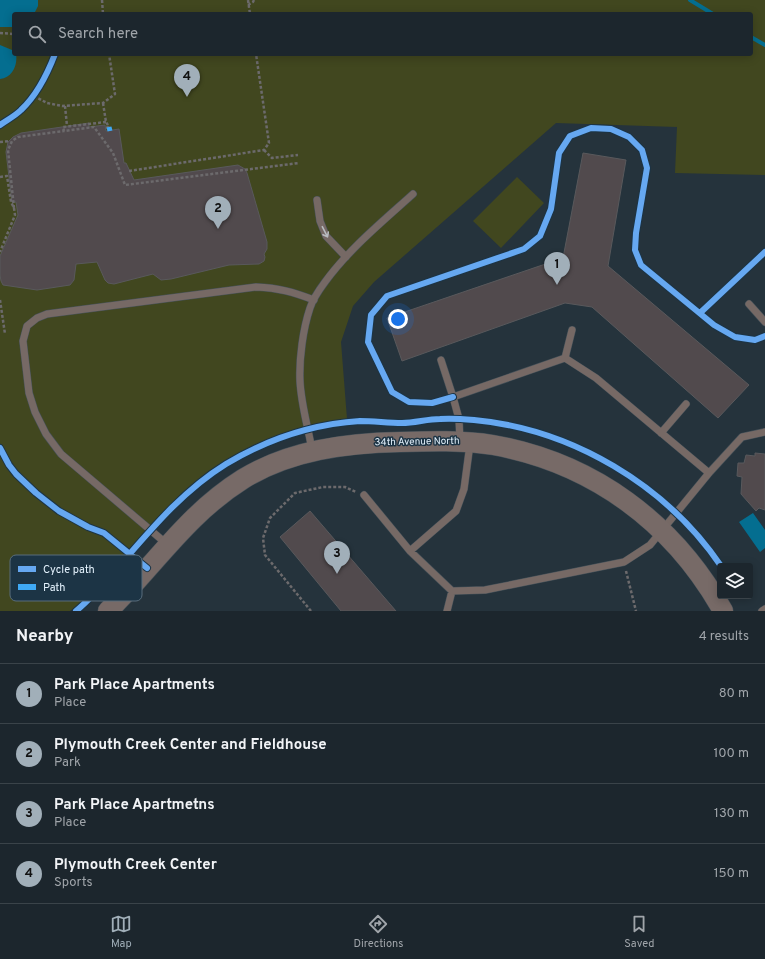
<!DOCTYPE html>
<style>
:root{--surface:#1c262d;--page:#293239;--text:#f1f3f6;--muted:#a0a5aa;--line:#3a4349;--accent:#a1afb9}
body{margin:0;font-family:Overpass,sans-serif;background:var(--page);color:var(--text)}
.controls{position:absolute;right:12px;bottom:12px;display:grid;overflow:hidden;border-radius:4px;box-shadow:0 2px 10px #0003}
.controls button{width:36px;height:36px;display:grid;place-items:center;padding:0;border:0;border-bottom:1px solid var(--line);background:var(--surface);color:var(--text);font:20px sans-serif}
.you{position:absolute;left:398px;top:319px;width:14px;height:14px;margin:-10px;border:3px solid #fff;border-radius:50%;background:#1a73e8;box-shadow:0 0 0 6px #1a73e833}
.badge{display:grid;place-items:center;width:26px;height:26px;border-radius:50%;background:var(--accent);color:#111;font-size:13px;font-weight:700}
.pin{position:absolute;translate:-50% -33px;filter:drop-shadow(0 1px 2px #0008)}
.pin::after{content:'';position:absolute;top:21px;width:14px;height:12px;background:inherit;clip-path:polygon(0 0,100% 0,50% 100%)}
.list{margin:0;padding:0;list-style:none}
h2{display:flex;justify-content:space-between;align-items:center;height:52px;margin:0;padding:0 16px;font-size:17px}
h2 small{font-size:13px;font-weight:400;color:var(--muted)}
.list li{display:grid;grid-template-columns:26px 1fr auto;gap:12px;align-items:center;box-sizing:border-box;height:60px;padding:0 16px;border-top:1px solid var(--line)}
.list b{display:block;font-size:15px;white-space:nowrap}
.list p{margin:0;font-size:13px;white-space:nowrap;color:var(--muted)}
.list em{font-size:13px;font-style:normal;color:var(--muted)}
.icon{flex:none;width:22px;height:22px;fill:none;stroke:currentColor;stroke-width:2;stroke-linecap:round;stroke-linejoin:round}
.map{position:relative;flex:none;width:765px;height:611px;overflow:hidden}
.search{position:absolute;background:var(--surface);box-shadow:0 2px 10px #0003;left:12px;right:12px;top:12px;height:44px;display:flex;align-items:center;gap:10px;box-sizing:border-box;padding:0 14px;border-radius:4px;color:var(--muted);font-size:15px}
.sheet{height:292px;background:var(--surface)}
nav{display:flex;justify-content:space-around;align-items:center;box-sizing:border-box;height:56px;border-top:1px solid var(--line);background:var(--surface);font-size:11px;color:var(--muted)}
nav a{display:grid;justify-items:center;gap:2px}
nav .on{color:var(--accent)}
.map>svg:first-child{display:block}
.green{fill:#41471f;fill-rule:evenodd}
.water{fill:#046e90}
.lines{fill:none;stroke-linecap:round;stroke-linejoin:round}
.stream{stroke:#046e90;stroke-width:4}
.building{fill:#514a4d;stroke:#59595c}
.lane-casing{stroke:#455159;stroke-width:8}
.secondary-casing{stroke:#455159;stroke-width:21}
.path{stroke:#6c6a6c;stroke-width:2.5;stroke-dasharray:3 2;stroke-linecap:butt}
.lane{stroke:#766965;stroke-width:7}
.secondary{stroke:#776a67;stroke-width:20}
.quiet{stroke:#3fa9f5;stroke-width:5;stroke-dasharray:10 5;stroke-linecap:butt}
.cycleway-casing{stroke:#1c3445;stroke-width:8}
.cycleway{stroke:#66a8f1;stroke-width:6}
.oneway{stroke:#b8bbc0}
.labels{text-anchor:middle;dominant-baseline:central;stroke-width:3;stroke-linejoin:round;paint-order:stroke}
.street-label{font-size:10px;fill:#e4f2fd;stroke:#1c3445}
.key{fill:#1c3445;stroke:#586d7c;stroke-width:1}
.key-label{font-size:11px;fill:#e4f2fd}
</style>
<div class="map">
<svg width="765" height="611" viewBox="0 0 765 611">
<rect width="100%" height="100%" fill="#25333c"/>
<path class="green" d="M0 0H765V175L675 173 677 127 556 123 374 282 353 306 341 342 347 419 320 424 294 431 261 443 222 464 199 480 173 503 80 603 70 611H0ZM14 14H751V54H14Z
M517 177 544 203 501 248 473 221Z"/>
<path class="water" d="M0 0H38V6L34 14H14V27H0Z
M0 45 12 50 14 54H16C18 65 12 78 0 79Z
M753 513 765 530V548L760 552 739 522Z"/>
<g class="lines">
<path class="stream" d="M690 0 713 14
M751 37 765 45"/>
</g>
<path class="building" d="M89 123V127L105 125 106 131 119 129 124 163H126L134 180 238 165 245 169 247 173 267 242V249L264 254 265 257 264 261 259 264 229 265 171 279 161 280 153 274 114 284 108 283 105 280 97 262 76 264 74 280 70 285 37 290 3 285 1 281 0 275V256L18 215 16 202H12L6 152 8 142 13 137 21 133Z
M583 153 626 160 608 266 749 385 718 418 592 307 565 303 402 361 387 318 563 258Z
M755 453 765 454V510L759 508 756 511 741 494 742 477 737 476 738 463H744L746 455 755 456Z
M310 511 396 611H341L280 537Z"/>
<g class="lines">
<g class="lane-casing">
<path id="lane" d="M317 200 320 221 326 236 346 257
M749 304 765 322
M565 358 572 330
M441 360 453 397
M661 433 686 404
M312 450C308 427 301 404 300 381 299 359 303 329 310 308 313 299 319 290 325 282 349 249 382 222 413 194
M709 473 742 437 765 432
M364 495 410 551 456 511 464 489 470 444
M168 545 61 454 46 434 35 412 29 393 23 341 27 326 37 318 47 314 256 287C279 288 293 292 314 300
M410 551 452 591 485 590 624 562 650 545 709 473 596 378 565 358 453 397 459 419 460 441
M447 611 452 591
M762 611 765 609"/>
</g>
<g class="secondary-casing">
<path id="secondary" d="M108 611C154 566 187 514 243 479 290 450 347 443 400 442 431 441 462 440 493 445 593 463 673 522 723 611"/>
</g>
<path class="path" d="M102 0 103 14
M248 0 250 14
M248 5 253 2 254 0
M0 33 14 34
M34 96 47 103 62 106 103 103 115 94 109 54
M103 103 106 122 109 127 105 128
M65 106 67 126
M106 122 63 127 64 131 94 127 113 153 125 185 299 163
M0 142 10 141
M264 150 272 158 298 155
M129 171 264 150 269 143 256 54
M0 177 7 176 11 202 14 208 15 215 0 252
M14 208 8 150 12 141 18 137 64 131
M0 300 5 334
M626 571 636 611
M311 611 265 555 263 538 270 518 295 493 323 487H345L356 492"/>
<use href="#lane" class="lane"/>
<use href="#secondary" class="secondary"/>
<path class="quiet" d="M109 127 110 131"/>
<g class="cycleway-casing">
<path id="cycleway" d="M0 125C7 120 15 116 21 110 37 95 47 75 55 54
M700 313 765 252
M453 397 432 403 409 402 392 392 368 342 371 315 387 296 524 249 540 236 551 209 559 153 570 136 591 128 611 129 629 137 642 150 647 168 636 233 635 250 641 265 714 325 735 337 755 340 765 336
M0 448 9 465 16 474 36 493 59 511 88 527 104 533 147 568
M76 611C93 597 106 580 121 564 153 527 184 490 226 464 266 440 313 424 360 421 374 421 388 423 402 423 415 423 427 419 440 419 451 418 463 419 474 420 572 429 666 485 721 566"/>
</g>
<use href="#cycleway" class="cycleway"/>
</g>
<defs><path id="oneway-shaft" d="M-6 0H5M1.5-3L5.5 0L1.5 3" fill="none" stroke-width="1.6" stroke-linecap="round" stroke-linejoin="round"/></defs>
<use class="oneway" href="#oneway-shaft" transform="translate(325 232) rotate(63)"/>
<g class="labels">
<g class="street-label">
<text transform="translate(417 442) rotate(-1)">34th Avenue North</text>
</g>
</g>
<rect x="10" y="555" width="132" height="46" rx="6" class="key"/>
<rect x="18" y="566" width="18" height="6" fill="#66a8f1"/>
<rect x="18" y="584" width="18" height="6" fill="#3fa9f5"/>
<g class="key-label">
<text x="43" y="573">Cycle path</text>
<text x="43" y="591">Path</text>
</g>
</svg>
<div class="controls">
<button><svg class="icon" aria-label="layers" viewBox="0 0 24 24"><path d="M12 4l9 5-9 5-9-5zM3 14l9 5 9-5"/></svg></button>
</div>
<div class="you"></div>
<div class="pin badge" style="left:557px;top:285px">1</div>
<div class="pin badge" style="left:218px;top:229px">2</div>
<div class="pin badge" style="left:337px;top:574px">3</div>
<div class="pin badge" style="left:187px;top:97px">4</div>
<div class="search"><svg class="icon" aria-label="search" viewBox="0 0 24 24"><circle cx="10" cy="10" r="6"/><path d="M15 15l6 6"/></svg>Search here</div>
</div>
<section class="sheet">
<h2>Nearby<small>4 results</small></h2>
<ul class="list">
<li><span class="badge">1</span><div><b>Park Place Apartments</b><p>Place</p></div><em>80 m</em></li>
<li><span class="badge">2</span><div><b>Plymouth Creek Center and Fieldhouse</b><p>Park</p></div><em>100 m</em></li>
<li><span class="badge">3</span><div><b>Park Place Apartmetns</b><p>Place</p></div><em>130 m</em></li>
<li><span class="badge">4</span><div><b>Plymouth Creek Center</b><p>Sports</p></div><em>150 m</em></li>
</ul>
</section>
<nav>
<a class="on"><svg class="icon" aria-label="map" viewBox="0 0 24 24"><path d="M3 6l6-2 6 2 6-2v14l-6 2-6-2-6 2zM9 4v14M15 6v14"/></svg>Map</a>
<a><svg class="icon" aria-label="directions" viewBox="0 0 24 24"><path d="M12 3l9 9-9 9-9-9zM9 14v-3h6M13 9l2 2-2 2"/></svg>Directions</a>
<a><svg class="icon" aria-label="saved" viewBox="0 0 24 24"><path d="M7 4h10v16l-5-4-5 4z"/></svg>Saved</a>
</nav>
